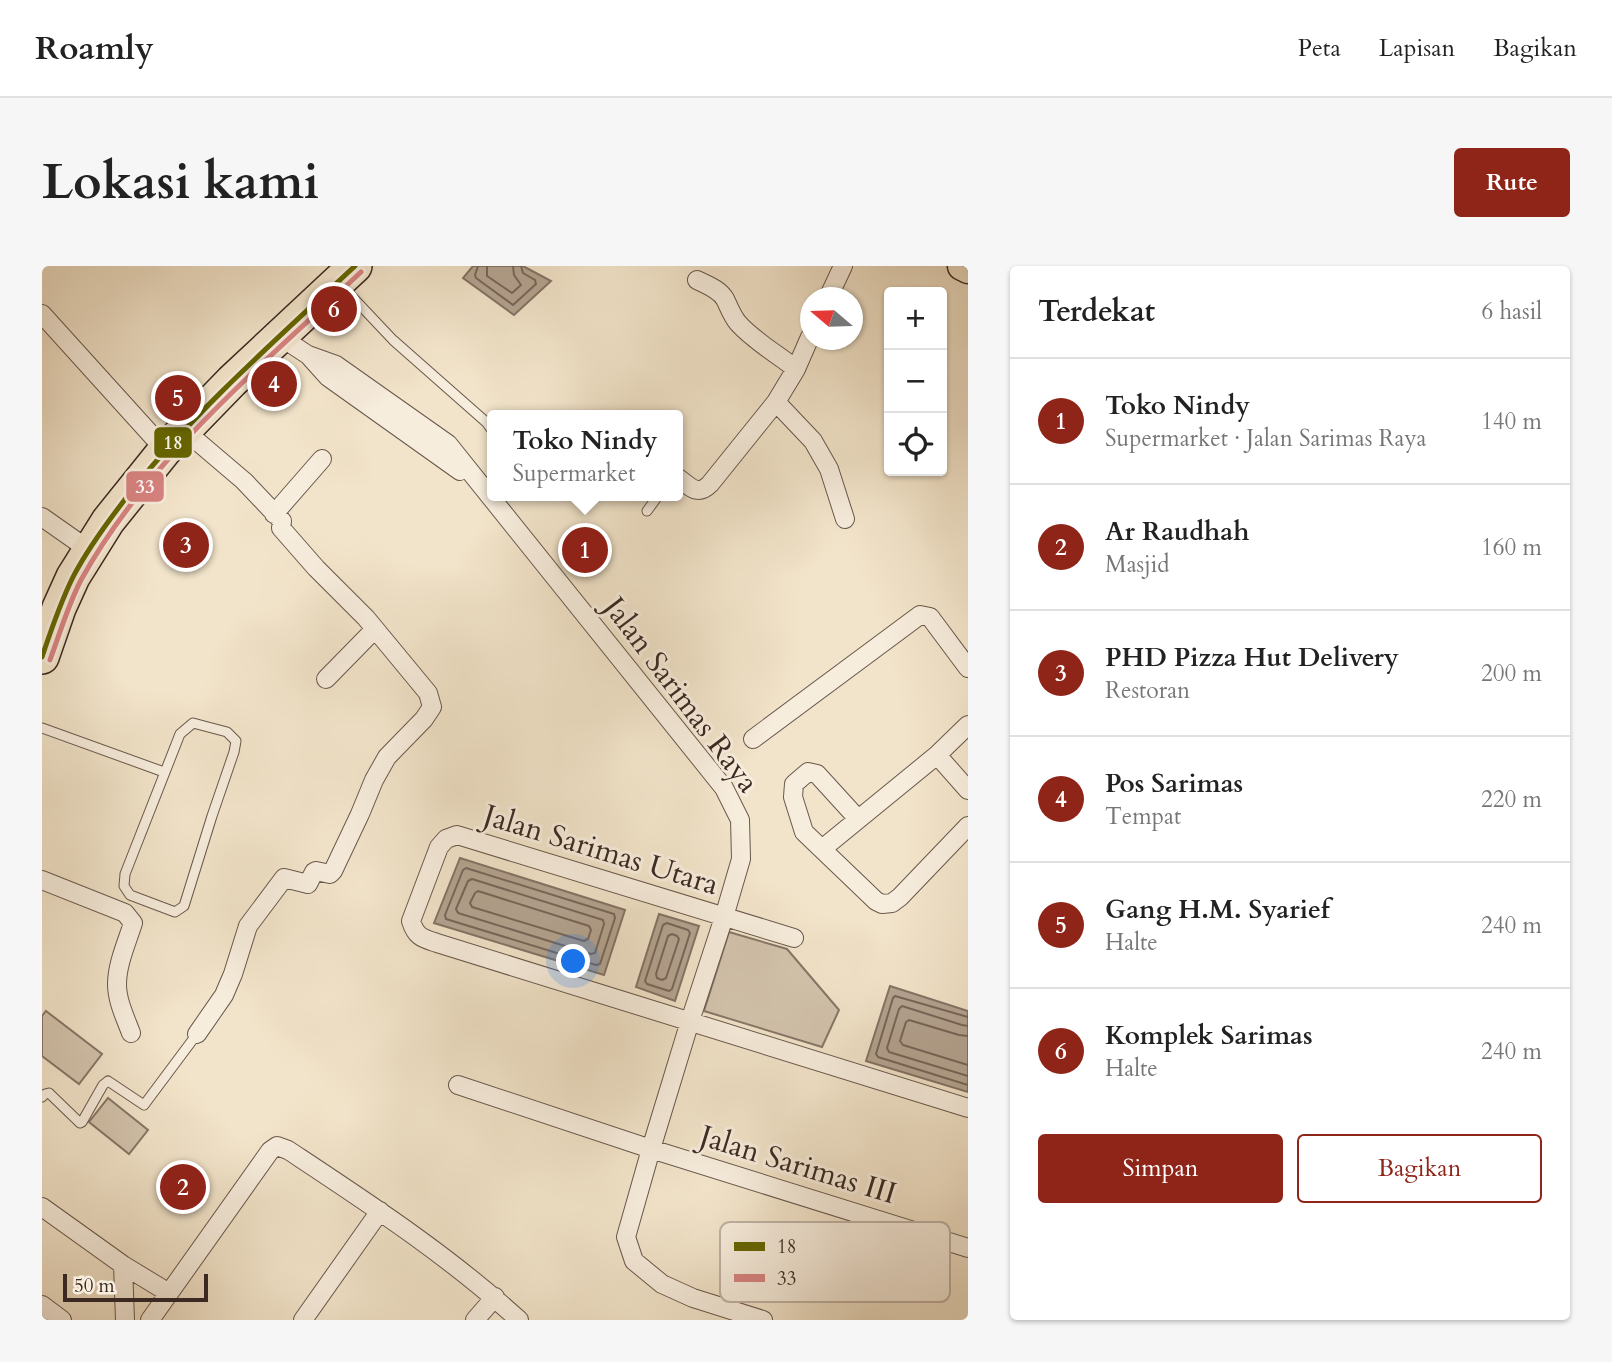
<!DOCTYPE html>
<html lang="id">
<meta charset="utf-8">
<style>
:root{--surface:#fff;--page:#f6f6f6;--text:#222;--muted:#767676;--line:#e0e0e0;--accent:#8f2418}
body{margin:0;font-family:Cardo,serif;background:var(--page);color:var(--text)}
.controls{position:absolute;right:21px;top:21px;display:grid;overflow:hidden;border-radius:7px;box-shadow:0 2px 5px #0004}
.controls button{width:63px;height:63px;display:grid;place-items:center;padding:0;border:0;border-bottom:2px solid var(--line);background:var(--surface);color:var(--text);font:35px sans-serif}
.compass{position:absolute;left:758px;top:21px;width:63px;height:63px;border-radius:50%;background:var(--surface);box-shadow:0 2px 5px #0004;rotate:289deg}
.scale{position:absolute;left:21px;bottom:18px;width:145px;box-sizing:border-box;padding-left:7px;border:4px solid #3b2922;border-top:0;font-size:19px;line-height:24px;white-space:nowrap;color:#3b2922;-webkit-text-stroke:5px #f7eddd;paint-order:stroke}
.you{position:absolute;left:532px;top:696px;width:24px;height:24px;margin:-18px;border:5px solid #fff;border-radius:50%;background:#1a73e8;box-shadow:0 0 0 10px #1a73e833}
.badge{display:grid;place-items:center;width:46px;height:46px;border-radius:50%;background:var(--accent);color:#fff;font-size:23px;font-weight:700}
.pin{position:absolute;translate:-50% -50%;border:4px solid #fff;box-shadow:0 2px 7px #0006}
.popup{position:absolute;left:445px;top:144px;width:196px;height:91px;box-sizing:border-box;display:grid;place-content:center;border-radius:7px;background:var(--surface);filter:drop-shadow(0 2px 5px #0005);font-size:23px;white-space:nowrap;color:var(--muted)}
.popup b{font-size:26px;color:var(--text)}
.popup::after{content:'';position:absolute;left:50%;top:100%;margin-left:-14px;border:14px solid transparent;border-top-color:var(--surface)}
.list{margin:0;padding:0;list-style:none}
h2{display:flex;justify-content:space-between;align-items:center;height:91px;margin:0;padding:0 28px;font-size:30px}
h2 small{font-size:23px;font-weight:400;color:var(--muted)}
.list li{display:grid;grid-template-columns:46px 1fr auto;gap:21px;align-items:center;box-sizing:border-box;height:126px;padding:0 28px;border-top:2px solid var(--line)}
.list b{display:block;font-size:26px;white-space:nowrap}
.list p{margin:0;font-size:23px;white-space:nowrap;color:var(--muted)}
.list em{font-size:23px;font-style:normal;color:var(--muted)}
.actions{display:flex;gap:14px;padding:21px 28px}
.actions a{flex:1;padding:16px 0;border:2px solid var(--accent);border-radius:7px;text-align:center;font-size:24px;color:var(--accent)}
.actions .main{background:var(--accent);color:#fff}
.icon{flex:none;width:38px;height:38px;fill:none;stroke:currentColor;stroke-width:2;stroke-linecap:round;stroke-linejoin:round}
.map{position:relative;flex:none;width:926px;height:1054px;overflow:hidden;border-radius:7px}
header{display:flex;align-items:center;gap:42px;box-sizing:border-box;height:98px;padding:0 35px;background:var(--surface);border-bottom:2px solid var(--line)}
header strong{font-size:33px}
nav{display:flex;gap:38px;margin-inline-start:auto;font-size:24px}
.intro{display:flex;align-items:center;justify-content:space-between;box-sizing:border-box;height:168px;padding:0 42px}
h1{margin:0;font-size:49px}
.button{padding:18px 32px;border-radius:7px;background:var(--accent);color:#fff;font-size:24px;font-weight:700}
main{display:flex;gap:42px;padding:0 42px}
aside{flex:1;background:var(--surface);border-radius:7px;box-shadow:0 2px 5px #0004}
.map>svg:first-child{display:block}
.green{fill:#d3c4ad;stroke:#877668;stroke-width:2}
.water{fill:#b4a491;stroke:#847365;stroke-width:2}
.lines{fill:none;stroke-linecap:round;stroke-linejoin:round}
.shore{stroke:#78665a;stroke-width:2}
.lane-casing{stroke:#69584c;stroke-width:11}
.street-casing{stroke:#69584c;stroke-width:20}
.primary-casing{stroke:#3b2922;stroke-width:31}
.highway-casing{stroke:#3b2922;stroke-width:36}
.lane{stroke:#f7eddd;stroke-width:9}
.street{stroke:#f7eddd;stroke-width:18}
.primary{stroke:#f2e4ca;stroke-width:28}
.highway{stroke:#f2e4ca;stroke-width:33}
.bus-1-casing{stroke:#f7eddd;stroke-width:10}
.bus-2-casing{stroke:#f7eddd;stroke-width:10}
.bus-1{stroke:#660;stroke-width:5}
.bus-2{stroke:#d88381;stroke-width:5}
.labels{text-anchor:middle;dominant-baseline:central;stroke-width:6;stroke-linejoin:round;paint-order:stroke}
.street-label{font-size:30px;fill:#3b2922;stroke:#f7eddd}
.key{fill:#f7eddd;stroke:#bfb2a5;stroke-width:2}
.key-label{font-size:19px;fill:#3b2922}
.line-badge{stroke:#f7eddd;stroke-width:2.5}
.badge-label{font-size:19px;text-anchor:middle;font-weight:bold;fill:#fff}
</style>
<header>
<strong>Roamly</strong>
<nav><a>Peta</a><a>Lapisan</a><a>Bagikan</a></nav>
</header>
<div class="intro"><h1>Lokasi kami</h1><a class="button">Rute</a></div>
<main>
<div class="map">
<svg width="926" height="1054" viewBox="0 0 926 1054">
<rect width="100%" height="100%" fill="#f2e4ca"/>
<filter id="stains"><feTurbulence type="fractalNoise" baseFrequency=".00286" numOctaves="4"/><feColorMatrix values="0 0 0 0 .2 0 0 0 0 .09 0 0 0 0 .02 0 0 0 .5 -.17"/></filter>
<radialGradient id="worn" r=".72"><stop offset=".6" stop-color="#630" stop-opacity="0"/><stop offset="1" stop-color="#630" stop-opacity=".3"/></radialGradient>
<path class="green" d="M687 666 745 683 797 744 780 781 662 745Z
M4 745 60 788 37 818 0 790V750Z
M66 832 106 864 87 888 47 856Z"/>
<path class="water" d="M431 0H481L509 15 472 49 421 12Z
M418 592 583 644 562 709 392 657Z
M617 648 657 660 633 735 594 721Z
M848 720 926 745V826L824 795Z"/>
<g class="lines">
<path class="shore" d="M436 0 433 9 434 12 471 39 494 18 493 14 481 7 479 0
M445 0V10L470 27 479 19 472 9 471 0
M424 602 572 648 573 652 558 698 554 699 404 653 403 649 421 604Z
M430 613 561 654 562 658 553 687 549 688 416 647 414 643 426 615Z
M436 625 547 660 549 664 546 673 542 675 430 641 428 637 433 627Z
M625 657 646 664 648 667 630 723 627 725 605 718 603 715 621 659Z
M630 668 635 670 637 673 624 712 620 714 615 712 614 708 626 670Z
M926 751 853 730 851 732 834 788 836 791 926 819
M926 760 920 759 860 740 857 743 845 782 847 786 926 810
M926 770 917 769 867 754 864 756 858 775 861 779 926 799"/>
<g class="lane-casing">
<path id="lane" d="M300 20 351 74 444 156 450 164
M605 245 616 230
M151 457 185 466 194 475 192 486 170 550 142 640 133 646 88 629 82 620 83 608 138 468Z
M0 462 122 506
M0 831 3 828 7 827 38 857 40 856 61 819 66 815 102 839 155 768"/>
</g>
<g class="street-casing">
<path id="street" d="M655 14C665 19 677 23 683 33 687 41 690 50 696 57 712 75 735 88 754 103
M786 32 801 0
M0 48 123 184
M237 70 266 89 294 99 406 178 682 522 698 554 699 593 682 651 648 755 609 883 584 971 592 995 620 1018 651 1032 721 1054
M268 91 286 111 418 205
M734 136 771 175 787 203 803 253
M142 164 202 215 240 255 239 262 274 302 324 352 386 427 390 441 382 453 345 491 332 514 318 548 291 605 288 608 274 605 272 606 266 618 242 612 206 660 191 708 182 729 155 768
M636 212C648 220 655 231 668 218L734 136 754 103 768 71
M232 248 280 193
M0 251 47 284
M284 413 333 363
M711 473 878 349 888 351 926 402
M895 489 926 524
M816 553 775 508 766 506 752 518 751 531 762 566 834 635 840 638 850 637 858 631 926 560
M780 583 895 489 926 459
M0 614 83 647 91 657C85 676 75 698 75 718 75 735 83 751 89 767
M752 672 415 569 404 573 397 581 369 655C374 671 380 672 395 677L926 842
M416 819 609 883 926 982
M0 941 81 999 127 1027
M81 999 83 1054
M0 1039 20 1054
M108 1054 228 885 235 880 246 884C326 937 406 989 477 1054
M261 1054 338 945
M433 1054 453 1031"/>
</g>
<g class="primary-casing">
<path id="primary" d="M920 0 926 3"/>
</g>
<g class="highway-casing">
<path id="highway" d="M0 391 17 342 31 311 66 255 123 184 190 115 313 0"/>
</g>
<use href="#lane" class="lane"/>
<use href="#street" class="street"/>
<use href="#primary" class="primary"/>
<use href="#highway" class="highway"/>
<g class="bus-1-casing">
<path id="bus-1" d="M0 391C9 364 18 337 31 311 47 280 69 251 91 223 157 141 236 72 313 0"/>
</g>
<g class="bus-2-casing">
<path id="bus-2" d="M8 394C18 367 26 339 39 314 106 193 219 100 319 6"/>
</g>
<use href="#bus-1" class="bus-1"/>
<use href="#bus-2" class="bus-2"/>
</g>
<g class="labels">
<g class="street-label">
<text transform="translate(639 429) rotate(53)">Jalan Sarimas Raya</text>
<text transform="translate(559 584) rotate(17)">Jalan Sarimas Utara</text>
<text transform="translate(756 899) rotate(17)">Jalan Sarimas III</text>
</g>
</g>
<rect x="678" y="956" width="230" height="80" rx="10" class="key"/>
<rect x="692" y="976" width="31" height="9" fill="#660"/>
<rect x="692" y="1008" width="31" height="8" fill="#d88381"/>
<g class="key-label">
<text x="735" y="987">18</text>
<text x="735" y="1019">33</text>
</g>
<g class="line-badge">
<rect x="111" y="160" width="40" height="33" rx="7" fill="#660"/>
<rect x="83" y="204" width="40" height="33" rx="7" fill="#d88381"/>
</g>
<g class="badge-label">
<text x="131" y="183">18</text>
<text x="103" y="227">33</text>
</g>
<rect width="100%" height="100%" filter="url(#stains)"/>
<rect width="100%" height="100%" fill="url(#worn)"/>
</svg>
<div class="controls">
<button>+</button>
<button>−</button>
<button><svg class="icon" aria-label="locate" viewBox="0 0 24 24"><circle cx="12" cy="12" r="6"/><path d="M12 2v4M12 18v4M2 12h4M18 12h4"/></svg></button>
</div>
<svg class="compass" viewBox="-18 -18 36 36"><path d="M0-13l5 13h-10z" fill="#e53935"/><path d="M0 13l5-13h-10z" fill="#767676"/></svg>
<div class="scale">50 m</div>
<div class="you"></div>
<div class="pin badge" style="left:543px;top:284px">1</div>
<div class="popup"><b>Toko Nindy</b>Supermarket</div>
<div class="pin badge" style="left:141px;top:921px">2</div>
<div class="pin badge" style="left:144px;top:279px">3</div>
<div class="pin badge" style="left:232px;top:118px">4</div>
<div class="pin badge" style="left:136px;top:132px">5</div>
<div class="pin badge" style="left:292px;top:43px">6</div>
</div>
<aside>
<h2>Terdekat<small>6 hasil</small></h2>
<ul class="list">
<li><span class="badge">1</span><div><b>Toko Nindy</b><p>Supermarket · Jalan Sarimas Raya</p></div><em>140 m</em></li>
<li><span class="badge">2</span><div><b>Ar Raudhah</b><p>Masjid</p></div><em>160 m</em></li>
<li><span class="badge">3</span><div><b>PHD Pizza Hut Delivery</b><p>Restoran</p></div><em>200 m</em></li>
<li><span class="badge">4</span><div><b>Pos Sarimas</b><p>Tempat</p></div><em>220 m</em></li>
<li><span class="badge">5</span><div><b>Gang H.M. Syarief</b><p>Halte</p></div><em>240 m</em></li>
<li><span class="badge">6</span><div><b>Komplek Sarimas</b><p>Halte</p></div><em>240 m</em></li>
</ul>
<div class="actions"><a class="main">Simpan</a><a>Bagikan</a></div>
</aside>
</main>
